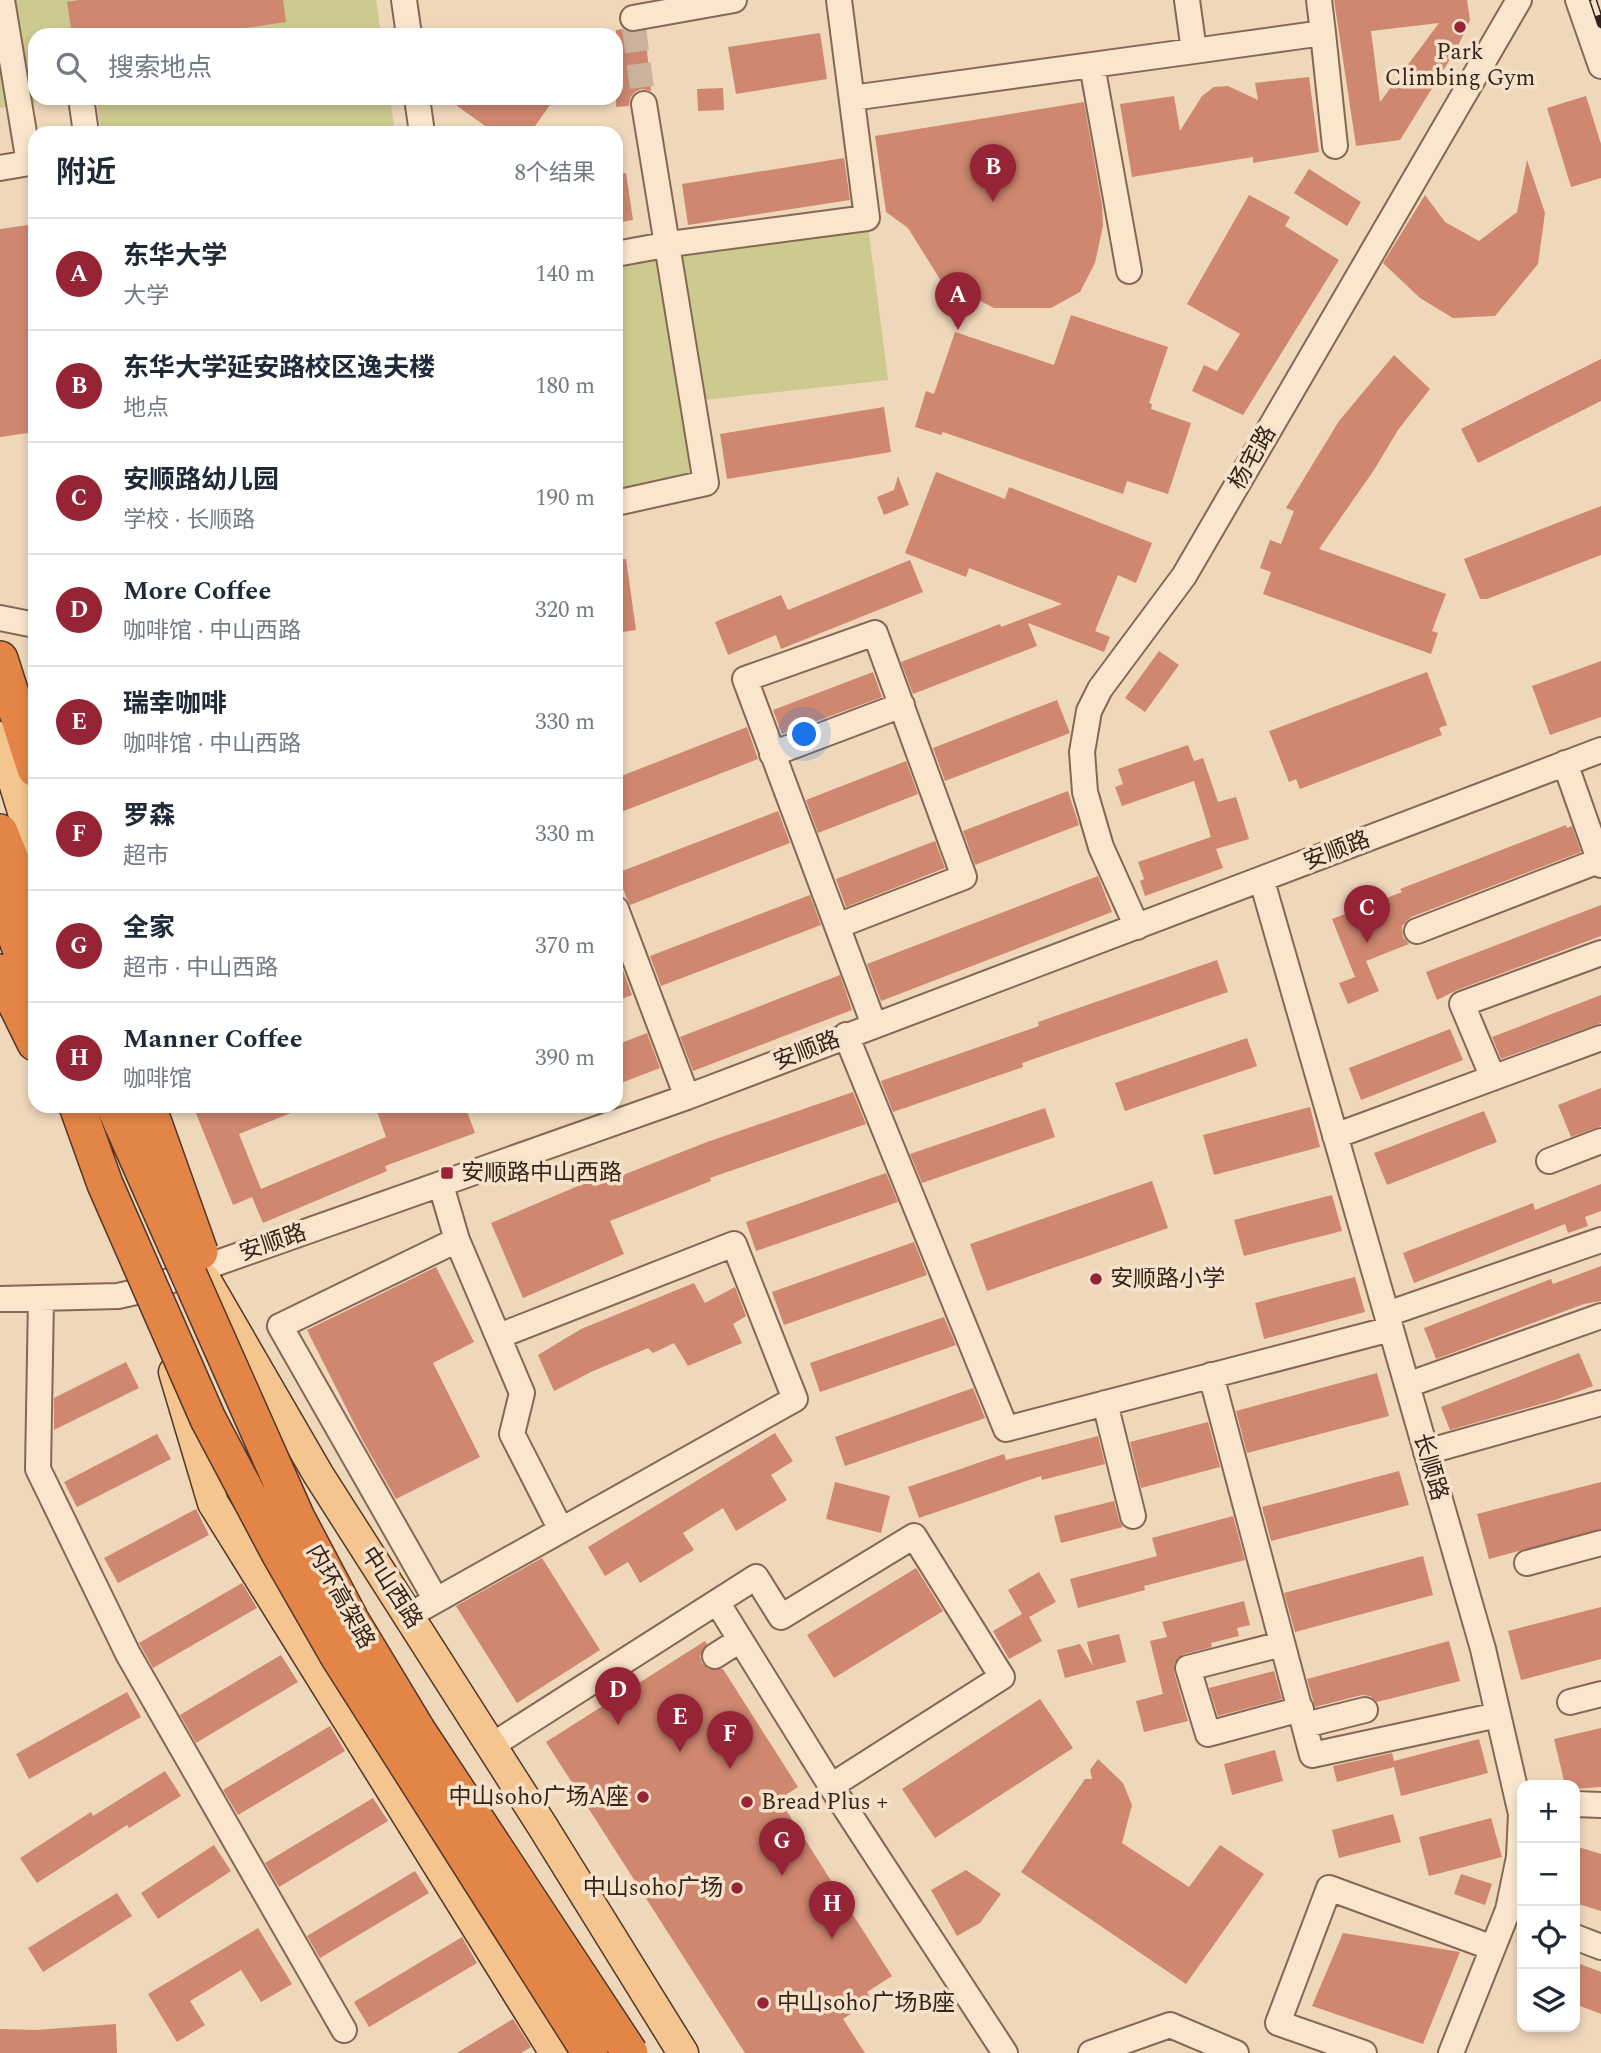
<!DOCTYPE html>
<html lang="zh">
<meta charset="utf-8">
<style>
:root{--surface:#fff;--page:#f6f6f7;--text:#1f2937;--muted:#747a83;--line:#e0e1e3;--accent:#972336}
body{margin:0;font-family:Spectral,"Noto Sans SC",serif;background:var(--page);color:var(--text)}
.controls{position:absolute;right:21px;bottom:21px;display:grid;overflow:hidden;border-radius:14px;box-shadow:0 4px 10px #0003}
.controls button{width:63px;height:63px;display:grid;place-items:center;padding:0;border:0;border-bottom:2px solid var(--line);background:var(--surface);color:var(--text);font:35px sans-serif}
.you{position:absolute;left:805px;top:735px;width:24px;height:24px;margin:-18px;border:5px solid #fff;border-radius:50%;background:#1a73e8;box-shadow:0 0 0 10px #1a73e833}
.badge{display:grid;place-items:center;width:46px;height:46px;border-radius:50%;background:var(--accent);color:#fff;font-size:23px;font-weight:700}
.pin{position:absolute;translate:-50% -58px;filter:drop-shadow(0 2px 4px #0008)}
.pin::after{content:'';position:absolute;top:37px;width:24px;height:21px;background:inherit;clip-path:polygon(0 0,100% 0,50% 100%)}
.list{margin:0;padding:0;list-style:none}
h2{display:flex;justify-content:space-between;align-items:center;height:91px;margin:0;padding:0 28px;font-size:30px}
h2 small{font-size:23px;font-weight:400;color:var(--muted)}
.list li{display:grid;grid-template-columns:46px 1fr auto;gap:21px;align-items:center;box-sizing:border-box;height:112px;padding:0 28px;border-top:2px solid var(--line)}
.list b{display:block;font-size:26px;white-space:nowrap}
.list p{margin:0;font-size:23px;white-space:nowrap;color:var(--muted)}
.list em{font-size:23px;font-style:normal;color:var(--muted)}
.icon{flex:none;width:38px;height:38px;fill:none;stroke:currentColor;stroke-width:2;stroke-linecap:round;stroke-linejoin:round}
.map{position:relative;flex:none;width:1601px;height:2053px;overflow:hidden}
.search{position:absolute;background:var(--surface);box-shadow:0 4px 10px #0003;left:28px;top:28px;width:595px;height:77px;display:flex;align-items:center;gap:18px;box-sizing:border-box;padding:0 24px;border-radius:21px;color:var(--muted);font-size:26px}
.panel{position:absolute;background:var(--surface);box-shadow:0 4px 10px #0003;left:28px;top:126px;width:595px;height:987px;border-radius:21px}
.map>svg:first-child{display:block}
.green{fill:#ccca8f}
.building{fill:#cf876f;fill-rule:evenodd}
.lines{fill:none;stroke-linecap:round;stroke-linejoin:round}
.minor-tunnel{stroke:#cab39a;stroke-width:24;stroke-dasharray:24 12;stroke-linecap:butt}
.minor-casing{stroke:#866754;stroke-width:28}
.major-casing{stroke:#533629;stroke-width:33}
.highway-casing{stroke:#533629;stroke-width:38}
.minor{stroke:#fae6cd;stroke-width:24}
.major{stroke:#f5c58f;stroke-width:30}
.highway{stroke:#e38546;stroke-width:35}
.rail-casing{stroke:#34231a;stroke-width:8}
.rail{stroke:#f6e2ca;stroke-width:5;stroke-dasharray:16;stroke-linecap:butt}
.highway-bridge-casing{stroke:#533629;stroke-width:38;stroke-linecap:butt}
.highway-bridge{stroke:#e38546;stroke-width:35}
.poi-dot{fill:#972336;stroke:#f6e2ca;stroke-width:2.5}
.labels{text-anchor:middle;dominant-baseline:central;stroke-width:7;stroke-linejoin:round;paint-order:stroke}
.poi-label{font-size:23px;fill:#34231a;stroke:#f6e2ca;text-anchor:start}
.street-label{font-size:23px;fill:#34231a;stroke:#f6e2ca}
</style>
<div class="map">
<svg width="1601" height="2053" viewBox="0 0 1601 2053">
<rect width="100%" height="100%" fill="#efd7ba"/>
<path class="green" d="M0 0H376L381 35H35V98H62L0 108Z
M96 98H390L395 133H101Z
M867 218 888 380 694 401 706 483 616 503V254Z"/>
<path class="building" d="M79 0H283L286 22 197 35H72L67 2Z
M1334 0H1467L1470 20 1457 48 1400 140 1356 146ZM1439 23 1380 102 1371 31Z
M624 29 629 32 645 31 651 91 642 89 635 92 630 98 629 106 616 107V30Z
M820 33 827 79 736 94 728 47Z
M1309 77 1319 152 1253 163V157L1132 177 1120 104 1174 96 1180 131 1202 96 1214 87 1228 86 1258 100 1255 83Z
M723 88 724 110 698 111 697 89Z
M1586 96 1601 144V178L1571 187 1547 108Z
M446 98H555L530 133H495Z
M1084 102 1102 205 1103 226 1095 263 1080 292 1051 308H994L941 281 908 228 886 212 875 136Z
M844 158 850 200 688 225 682 184Z
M1527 160 1545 213 1538 264 1495 316 1453 318 1420 298 1383 263 1425 195 1445 222 1479 241 1517 212Z
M1309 169 1361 202 1347 226 1294 193Z
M626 173 633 220 616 223V174Z
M1249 195 1290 217 1285 226 1339 260 1243 415 1192 391 1204 365 1217 371 1240 334 1187 304Z
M35 224V432L0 437V229Z
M1071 315 1168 347 1149 403 1152 404 1151 409 1191 423 1168 494 1127 481 1123 494 943 432 941 435 915 427 926 391 934 394 955 332 1054 365Z
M1394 355 1430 389 1398 430 1374 470 1319 549 1446 594 1432 631 1438 633 1431 654 1263 594 1271 572 1260 568 1270 540 1281 544 1294 511 1286 508 1339 421Z
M1601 359V401L1478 463 1461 429Z
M884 407 891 452 727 479 720 434Z
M936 472 1005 499 1009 487 1152 543 1136 583 1118 575 1095 631 1110 637 1104 652 1028 623 1037 646 913 694 901 662 1000 624 1001 627 1062 604 969 568 966 577 905 553Z
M898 476 909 505 884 515 877 497 894 490Z
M1601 506V555L1487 599H1480L1464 559Z
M616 559H626L636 630 616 633Z
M910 560 923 592 781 649 776 635 728 655 715 622 781 595 788 610Z
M1159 651 1179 665 1145 712 1125 698Z
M1601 661V717L1550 735 1532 686Z
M873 672 882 697 782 734 773 710Z
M1427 672 1447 725 1439 728 1442 735 1300 789 1296 779 1289 782 1269 731Z
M1057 700 1070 733 945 781 933 748Z
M747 727 758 759 616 814V778Z
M1188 745 1194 761 1203 758 1218 802 1236 797 1249 839 1216 849 1223 868 1145 896 1140 881 1144 879 1138 862 1211 837 1194 781 1122 806 1115 787 1123 784 1118 769Z
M906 761 918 794 818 833 806 800Z
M1068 791 1079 825 975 865 963 831Z
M778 811 790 843 630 905 627 899 617 873Z
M1566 825 1567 828 1572 826 1581 852 1411 917 1402 926 1403 937 1409 944 1366 961 1379 991 1348 1004 1339 983 1355 977 1332 919 1402 892 1400 889Z
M935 841 945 868 846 907 836 879Z
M1098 876 1112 912 881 1001 867 964Z
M810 895 821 925 661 986 650 956Z
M1601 905V936L1457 990 1437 1000 1426 972Z
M1217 960 1228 992 1022 1063 1023 1067 893 1112 881 1081 1039 1026 1038 1022Z
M622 967 632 995 616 1001V970Z
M840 975 852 1010 693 1071 680 1037Z
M1601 995V1023L1501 1059 1492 1037Z
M1450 1029 1463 1060 1361 1100 1349 1068Z
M647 1033 660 1068 616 1085V1045Z
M1247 1038 1257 1066 1125 1111 1115 1083Z
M1601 1088V1126L1571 1137 1558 1105Z
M853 1092 866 1124 710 1178 711 1181 610 1221 624 1254 523 1298 491 1223 592 1180 595 1186 707 1142Z
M193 1106H308L239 1134 261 1189 386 1137 375 1106H465L475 1133 385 1166 387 1171 263 1223 252 1197 233 1205Z
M1310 1107 1320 1147 1214 1175 1203 1135Z
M1045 1108 1055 1137 922 1183 910 1154Z
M1484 1111 1497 1142 1387 1185 1374 1153Z
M886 1173 898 1202 756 1251 746 1222Z
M1152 1181 1168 1228 987 1291 970 1244Z
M1601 1184V1211L1585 1217 1588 1226 1568 1233 1565 1224 1414 1283 1403 1253 1533 1203 1535 1210Z
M1332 1195 1342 1231 1244 1256 1234 1220Z
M914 1242 927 1275 784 1325 772 1292Z
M1601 1266V1301L1584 1304 1436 1359 1424 1328 1551 1279 1553 1284Z
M436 1267 474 1342 433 1363 480 1457 396 1499 363 1441 307 1330Z
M1355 1277 1365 1312 1264 1339 1255 1303Z
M694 1283 705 1303 735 1287 746 1316 733 1324 742 1343 688 1366 674 1343 653 1353 648 1348 593 1371 554 1391 538 1355 581 1329Z
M944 1317 956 1345 820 1392 810 1363Z
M1579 1353 1593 1386 1555 1400 1450 1430 1441 1407Z
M126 1362 139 1388 54 1430V1398Z
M1377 1373 1389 1416 1247 1453 1236 1411Z
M973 1388 985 1418 845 1466 835 1437Z
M1208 1422 1220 1467 1141 1488 1130 1442Z
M775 1433 793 1461 771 1475 787 1500 736 1531 723 1508 683 1533 694 1550 640 1583 628 1562 605 1576 588 1547Z
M157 1434 171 1459 77 1507 64 1482Z
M1098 1436 1105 1464 1042 1480 1041 1476 919 1518 908 1487 1004 1454 1006 1460Z
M1399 1471 1409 1505 1271 1541 1262 1507Z
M835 1482 890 1496 881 1533 826 1519Z
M1601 1482V1529L1489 1559 1477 1514Z
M1114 1501 1119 1520 1123 1527 1061 1543 1054 1516Z
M196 1509 209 1535 118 1583 104 1558Z
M1233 1516 1245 1560 1144 1586 1145 1590 1078 1608 1070 1579 1157 1556 1152 1538Z
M1423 1556 1433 1595 1295 1632 1284 1593Z
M542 1558 600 1650 517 1703 456 1606Z
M916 1568 943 1611 834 1678 807 1635Z
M1039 1572 1056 1602 1029 1617 1042 1641 1009 1659 993 1631 1022 1614 1008 1590Z
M242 1583 257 1608 153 1668 139 1643Z
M1244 1601 1250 1625 1237 1628 1239 1636 1211 1643 1212 1647 1184 1654 1174 1664V1672L1188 1721 1144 1732 1136 1701 1163 1694 1150 1641 1167 1637 1162 1622Z
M1601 1607V1659L1521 1680 1508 1631Z
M1119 1634 1126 1662 1065 1678 1057 1650 1080 1644 1093 1666 1087 1642Z
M705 1641 707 1644 700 1656 702 1663 709 1669H723L798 1787 779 1799 892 1976 867 1992 872 2000 843 2019 865 2053H745L546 1742Z
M1449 1641 1460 1681 1377 1702 1370 1696 1362 1695 1315 1707 1307 1679Z
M281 1655 298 1682 196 1743 180 1715Z
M1274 1671 1282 1699 1218 1716 1209 1688Z
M127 1692 141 1717 29 1779 16 1754Z
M1040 1699 1073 1748 935 1838 902 1789Z
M330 1726 345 1751 238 1815 223 1790Z
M1601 1728V1787L1575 1789V1785H1565L1554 1739Z
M1479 1739 1488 1773 1401 1796 1394 1767 1337 1782 1333 1766 1392 1753 1394 1761Z
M1275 1750 1283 1781 1232 1795 1224 1764Z
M1098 1759 1123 1783 1132 1805 1122 1843 1189 1887 1220 1845 1264 1874 1186 1984 1021 1872 1085 1779H1092L1090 1770Z
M165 1771 181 1796 129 1828 127 1825 37 1883 20 1858 91 1812 93 1816Z
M373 1798 388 1821 279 1887 265 1863Z
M1393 1814 1401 1842 1339 1858 1332 1830Z
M1491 1818 1502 1857 1429 1876 1419 1837Z
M214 1845 231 1871 158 1919 141 1893Z
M1575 1846 1601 1854V1911L1575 1903Z
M966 1870 1001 1894 980 1923 957 1936 931 1890Z
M415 1871 429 1893 320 1958 307 1936Z
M1461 1874 1492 1884 1485 1905 1454 1894Z
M117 1893 132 1916 43 1972 28 1948Z
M258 1928 292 1984 261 2002 241 1970 190 2001 205 2025 177 2042 148 1994Z
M1343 1933 1460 1952 1423 2044 1312 2006Z
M462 1937 477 1963 369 2027 354 2002Z
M1575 1962 1601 1972V2014L1575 2004Z
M513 2019 531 2047 521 2053H457Z
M116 2024 117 2053H0V2029L36 2030Z"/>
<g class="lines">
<path class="minor-tunnel" d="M634 28 644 104"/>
<g class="minor-casing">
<path id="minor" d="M2 0 29 163
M404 0 409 35
M1319 0 1323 33
M1578 0 1601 66
M633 18 734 0
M1194 51 1323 33 1335 146
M1092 65 1129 271
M81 98 86 133
M417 98 422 133
M852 98 1194 51 1187 0
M0 168 35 162
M616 254 670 244 867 218 839 0
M616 503 706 483 644 104
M0 618 35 625
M772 754 902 705
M1565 763 1601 865
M1262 881 1483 1649 1521 1814 1519 1857 1508 1910 1451 2053
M616 909 687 1097
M837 926 964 877 875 633 745 679 874 1025
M1137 927 1101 847 1085 792 1082 752 1089 711 1100 689 1184 576 1519 0
M1417 931 1601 860
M846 1035 1006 1429 1391 1329
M1493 1078 1462 1004 1601 953
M1335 1136 1601 1038
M1549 1161 1601 1141
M441 1185 457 1240 522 1393 512 1434 561 1530
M0 1299 118 1296 149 1289 200 1269 687 1097 1601 750
M41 1299 38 1469 128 1654 344 2030
M1387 1314 1601 1240
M1211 1375 1312 1755 1498 1715
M1407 1385 1601 1316
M1105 1403 1133 1516
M1426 1452 1601 1403
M1527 1563 1601 1543
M436 1600 280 1326 457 1240
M717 1602 831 1786 1005 2053
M408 1616 795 1399 734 1244 499 1336
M1282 1644 1188 1668 1208 1734 1301 1709
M715 1656 740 1640
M1570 1702 1601 1694
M1305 1725 1365 1710
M491 1746 756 1577 781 1617 914 1536 1002 1677 831 1786
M1575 1804 1601 1805
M1575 1937 1601 1947
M1091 2053 1170 2025 1236 2053
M1364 2053 1278 2023 1329 1888 1493 1948"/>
</g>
<g class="major-casing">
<path id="major" d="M0 737 35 851
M205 1279 318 1474 543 1827 683 2053
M174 1372 213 1503 555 2053"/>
</g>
<g class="highway-casing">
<path id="highway" d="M0 659 35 769
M0 832 35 919
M0 893 35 990
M0 972 35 1043"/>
</g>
<use href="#minor" class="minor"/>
<use href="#major" class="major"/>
<use href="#highway" class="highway"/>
<g class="rail-casing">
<path id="rail" d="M1593 0 1601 24"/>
</g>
<use href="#rail" class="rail"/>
<g class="highway-bridge-casing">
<path id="highway-bridge" d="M77 1106 105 1184 208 1419 279 1553 338 1656 590 2053
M114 1106 297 1518 351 1620 418 1731 630 2053
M148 1106 200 1252"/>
</g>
<use href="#highway-bridge" class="highway-bridge"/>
</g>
<g class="poi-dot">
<circle cx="1460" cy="27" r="7"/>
<rect x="440" y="1166" width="14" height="14" rx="3.5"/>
<circle cx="1096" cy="1279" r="7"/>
<circle cx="643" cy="1797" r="7"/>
<circle cx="747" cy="1802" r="7"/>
<circle cx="737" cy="1888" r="7"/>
<circle cx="763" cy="2003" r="7"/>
</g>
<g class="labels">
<g class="poi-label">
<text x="1460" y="52" text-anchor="middle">Park<tspan x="1460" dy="26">Climbing Gym</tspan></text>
<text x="461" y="1173">安顺路中山西路</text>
<text x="1110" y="1279">安顺路小学</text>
<text x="629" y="1797" text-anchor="end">中山soho广场A座</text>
<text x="761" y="1802">Bread Plus +</text>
<text x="723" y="1888" text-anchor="end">中山soho广场</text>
<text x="777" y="2003">中山soho广场B座</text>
</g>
<g class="street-label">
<text transform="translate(1253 458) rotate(-60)">杨宅路</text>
<text transform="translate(1337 851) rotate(-21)">安顺路</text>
<text transform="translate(807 1051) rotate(-21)">安顺路</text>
<text transform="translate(273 1243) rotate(-19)">安顺路</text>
<text transform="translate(1430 1467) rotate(74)">长顺路</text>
<text transform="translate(391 1588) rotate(57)">中山西路</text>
<text transform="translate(340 1597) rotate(61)">内环高架路</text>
</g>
</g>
</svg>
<div class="controls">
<button>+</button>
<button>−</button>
<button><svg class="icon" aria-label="locate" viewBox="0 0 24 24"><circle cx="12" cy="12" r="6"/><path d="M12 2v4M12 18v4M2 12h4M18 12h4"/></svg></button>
<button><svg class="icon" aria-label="layers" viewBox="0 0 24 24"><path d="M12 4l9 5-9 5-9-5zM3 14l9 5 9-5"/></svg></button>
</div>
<div class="you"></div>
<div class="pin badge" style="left:958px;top:330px">A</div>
<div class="pin badge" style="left:993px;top:202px">B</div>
<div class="pin badge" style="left:1367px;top:943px">C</div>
<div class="pin badge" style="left:618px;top:1725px">D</div>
<div class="pin badge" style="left:680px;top:1752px">E</div>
<div class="pin badge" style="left:730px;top:1769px">F</div>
<div class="pin badge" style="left:782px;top:1876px">G</div>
<div class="pin badge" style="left:832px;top:1939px">H</div>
<div class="search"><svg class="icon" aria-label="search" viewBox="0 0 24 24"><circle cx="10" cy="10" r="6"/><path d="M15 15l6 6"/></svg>搜索地点</div>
<section class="panel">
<h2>附近<small>8个结果</small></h2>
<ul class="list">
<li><span class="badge">A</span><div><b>东华大学</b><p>大学</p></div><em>140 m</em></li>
<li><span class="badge">B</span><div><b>东华大学延安路校区逸夫楼</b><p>地点</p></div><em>180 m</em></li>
<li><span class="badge">C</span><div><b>安顺路幼儿园</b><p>学校 · 长顺路</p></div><em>190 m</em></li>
<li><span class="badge">D</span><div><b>More Coffee</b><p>咖啡馆 · 中山西路</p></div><em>320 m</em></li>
<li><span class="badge">E</span><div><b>瑞幸咖啡</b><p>咖啡馆 · 中山西路</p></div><em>330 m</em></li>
<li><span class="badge">F</span><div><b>罗森</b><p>超市</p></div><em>330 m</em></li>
<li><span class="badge">G</span><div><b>全家</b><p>超市 · 中山西路</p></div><em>370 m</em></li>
<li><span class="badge">H</span><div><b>Manner Coffee</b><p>咖啡馆</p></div><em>390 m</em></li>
</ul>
</section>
</div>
